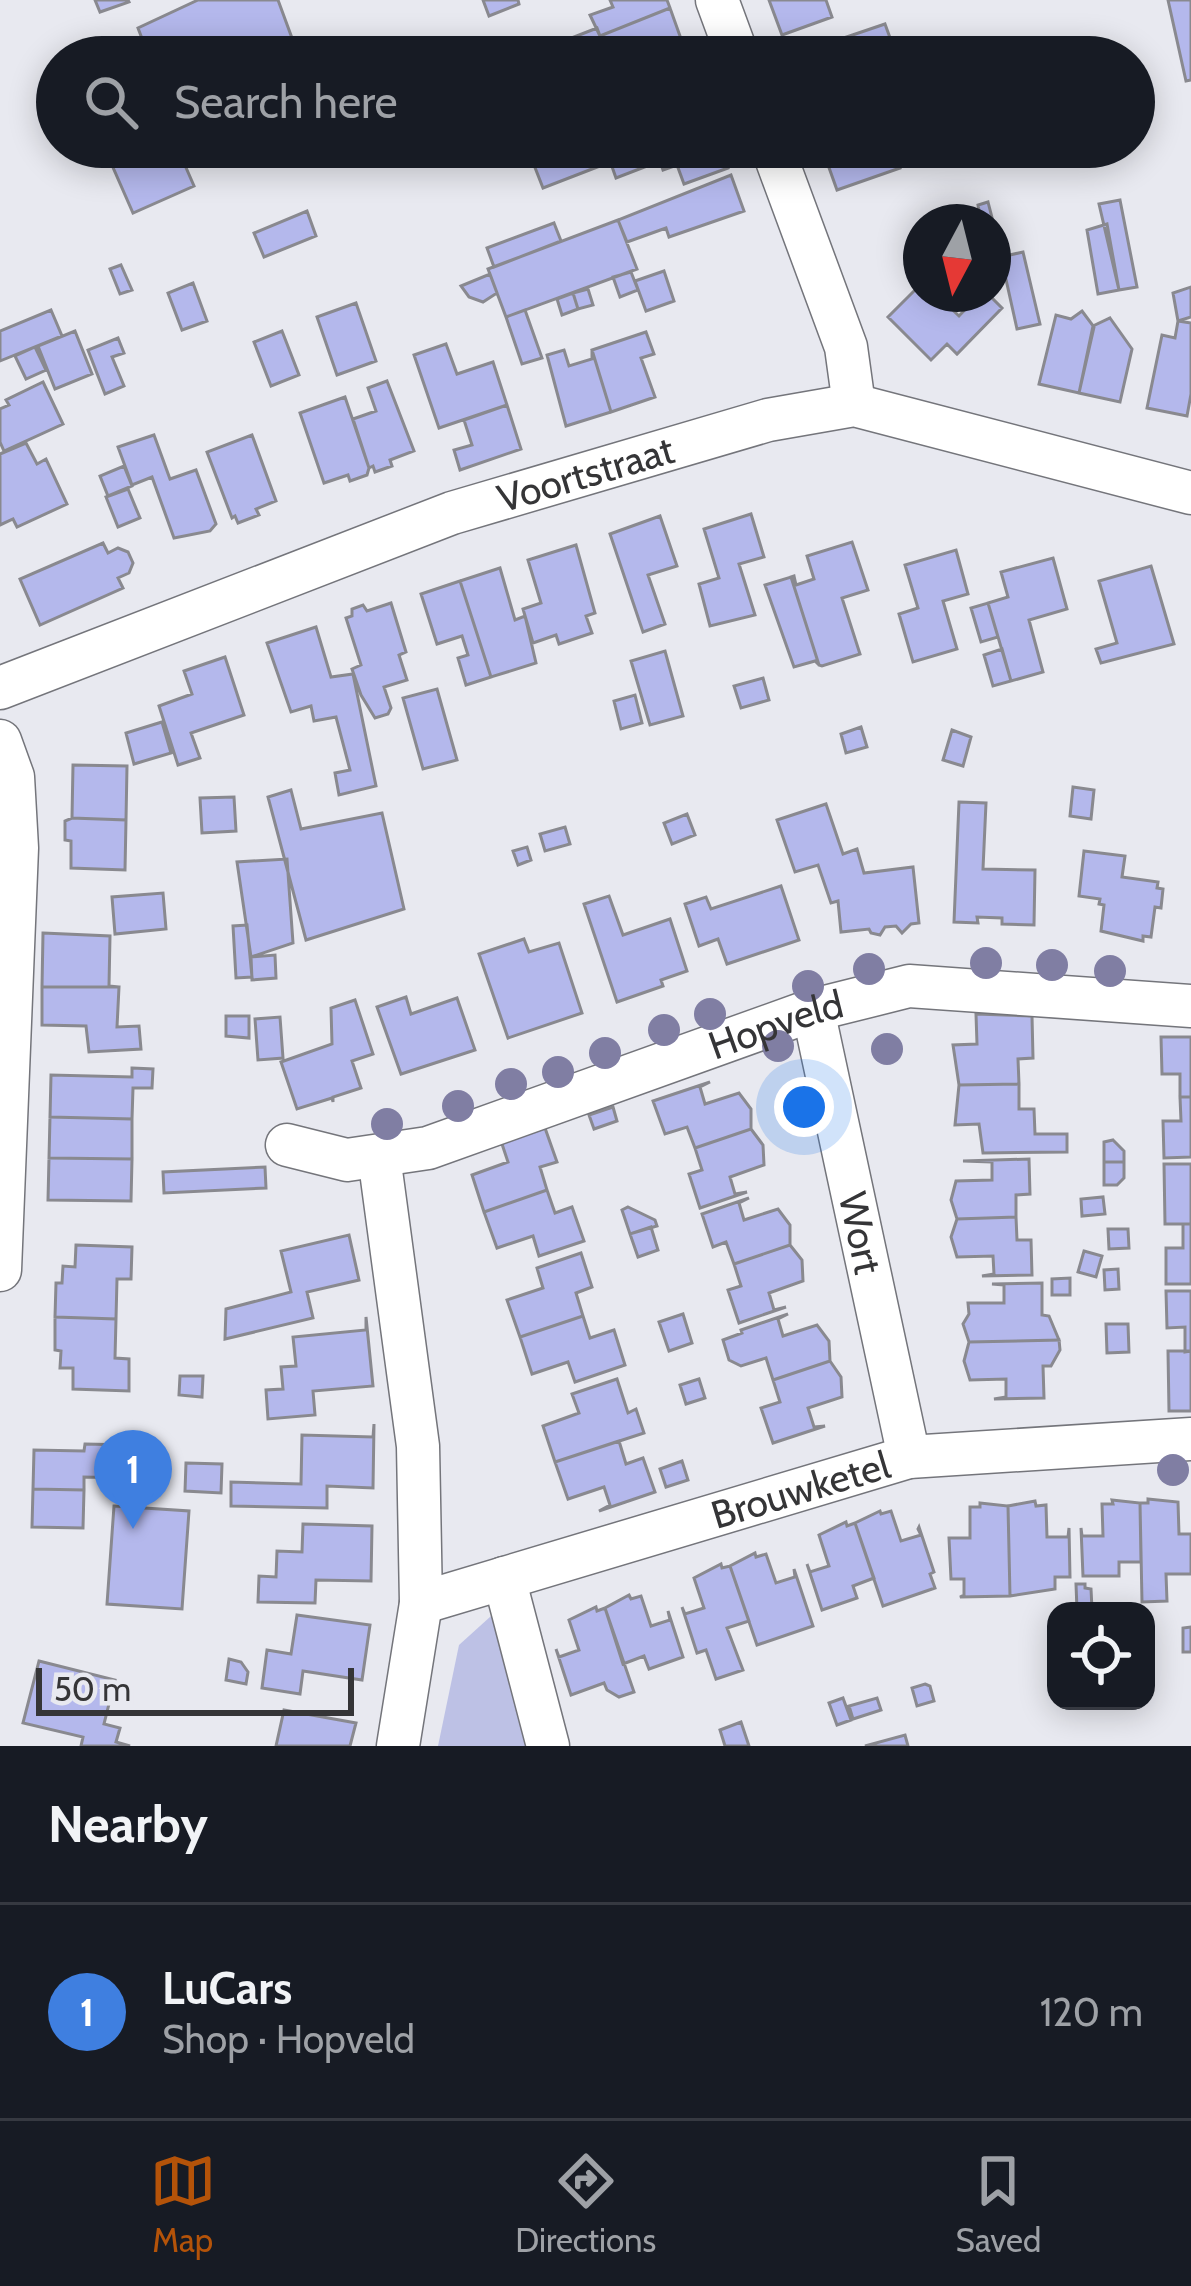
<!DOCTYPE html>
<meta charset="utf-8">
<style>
:root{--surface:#171b24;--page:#20242c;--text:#f1f3f6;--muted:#9ea1a6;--line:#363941;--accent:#b45309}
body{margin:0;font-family:Cabin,sans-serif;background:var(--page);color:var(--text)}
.controls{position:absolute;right:36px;bottom:36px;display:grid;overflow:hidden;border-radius:24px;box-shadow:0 6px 30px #0003}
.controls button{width:108px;height:108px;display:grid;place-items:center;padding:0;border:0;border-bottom:3px solid var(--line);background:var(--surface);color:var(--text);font:60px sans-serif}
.compass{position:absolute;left:903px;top:204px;width:108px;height:108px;border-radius:50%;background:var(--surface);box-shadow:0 6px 30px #0003;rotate:187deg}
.scale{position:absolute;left:36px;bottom:30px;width:318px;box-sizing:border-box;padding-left:12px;border:6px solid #353537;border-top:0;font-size:33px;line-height:42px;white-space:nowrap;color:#353537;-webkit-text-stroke:9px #e8e9f0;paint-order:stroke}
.you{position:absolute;left:804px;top:1107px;width:42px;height:42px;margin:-30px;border:9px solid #fff;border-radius:50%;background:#1a73e8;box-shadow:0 0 0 18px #1a73e833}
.badge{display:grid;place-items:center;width:78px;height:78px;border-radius:50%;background:var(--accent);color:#fff;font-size:39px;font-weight:700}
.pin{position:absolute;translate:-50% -99px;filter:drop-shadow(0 3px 6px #0008)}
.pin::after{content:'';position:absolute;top:63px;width:42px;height:36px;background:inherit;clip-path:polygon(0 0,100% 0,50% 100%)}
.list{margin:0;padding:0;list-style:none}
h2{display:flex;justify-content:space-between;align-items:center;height:156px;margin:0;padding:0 48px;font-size:51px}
h2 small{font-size:39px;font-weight:400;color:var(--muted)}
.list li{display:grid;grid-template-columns:78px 1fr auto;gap:36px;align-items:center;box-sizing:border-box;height:216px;padding:0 48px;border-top:3px solid var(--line)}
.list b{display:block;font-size:45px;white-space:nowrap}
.list p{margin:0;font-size:39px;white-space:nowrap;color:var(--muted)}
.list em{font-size:39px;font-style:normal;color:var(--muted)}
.icon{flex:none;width:66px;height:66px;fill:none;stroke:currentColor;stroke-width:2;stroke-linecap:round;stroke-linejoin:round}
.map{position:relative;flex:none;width:1191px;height:1746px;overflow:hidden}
.search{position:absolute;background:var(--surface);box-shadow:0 6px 30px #0003;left:36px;right:36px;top:36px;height:132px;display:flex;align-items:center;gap:30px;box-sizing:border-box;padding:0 42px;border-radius:66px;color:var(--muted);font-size:45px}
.sheet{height:372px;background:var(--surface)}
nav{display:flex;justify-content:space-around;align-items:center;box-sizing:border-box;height:168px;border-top:3px solid var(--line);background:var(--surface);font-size:33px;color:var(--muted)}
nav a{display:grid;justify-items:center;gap:6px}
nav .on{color:var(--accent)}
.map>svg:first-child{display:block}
.green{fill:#bdc1e5}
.building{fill:#b4b8ec;stroke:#89898f;stroke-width:3}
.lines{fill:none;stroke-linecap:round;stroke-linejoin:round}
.street-casing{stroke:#74757b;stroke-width:45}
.street{stroke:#fff;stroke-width:42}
.tree{fill:#807ea3}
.labels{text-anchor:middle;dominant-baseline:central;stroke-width:10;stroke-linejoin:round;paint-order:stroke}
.street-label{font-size:39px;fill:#353537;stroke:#e8e9f0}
</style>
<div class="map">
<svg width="1191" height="1746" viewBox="0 0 1191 1746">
<rect width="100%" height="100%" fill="#e8e9f0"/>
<path class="green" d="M501 1607 548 1746H438L459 1645Z"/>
<path class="building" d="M95 0H128L129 2 100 12Z
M198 0H278L296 49 277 57H149L138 28Z
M483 0H518L519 4 489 16Z
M610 0H667L670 8 600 36 590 15 613 7Z
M769 0H826L832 17 782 35Z
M1168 0H1191V80L1186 81Z
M670 8 685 50 666 57H523L597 28 600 36Z
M885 24 897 57H831L826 44Z
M519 46 523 57H490Z
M130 147H177L194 186 133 213 108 156Z
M527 147H649L543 188Z
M649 147H721L728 168 684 184 677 165 663 170 660 161 616 178 610 161Z
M893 147 900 168 837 190 822 148Z
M932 147H972L937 160Z
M731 175 744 211 669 237 666 228 627 242 618 220Z
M1120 200 1137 287 1119 290 1099 204Z
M988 202 996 233 1002 265 993 268V222H981L978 205Z
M307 211 316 236 264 257 254 233Z
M618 220 637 269 506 317 488 269Z
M554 223 561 241 494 267 487 248Z
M1107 224 1119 290 1098 294 1087 230Z
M1023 252 1040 324 1017 329 1001 257Z
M121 265 132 290 120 294 110 269Z
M664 271 674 301 646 311 635 281Z
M631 272 638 290 620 297 613 277Z
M490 274 497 293 483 302 469 297 461 286Z
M193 283 207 321 182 330 168 293Z
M921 284V294H942L939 297 959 316 980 294H988L1002 308 957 354 947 344 931 360 888 317Z
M1191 287V317L1178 321 1173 293Z
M588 289 593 305 578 309 573 293Z
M573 293 578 309 562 315 557 299Z
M356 303 376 361 337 375 317 317Z
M51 310 62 336 0 361V331Z
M525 310 542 358 522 364 506 317Z
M1082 311 1094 327 1079 393 1039 384 1056 315 1071 319Z
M1110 318 1132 349 1120 402 1079 393 1093 326Z
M1178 321 1191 323V394L1187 416 1147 408 1162 335 1175 338Z
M75 331 92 374 55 389 38 346Z
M282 331 299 375 271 386 254 342Z
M646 332 654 354 641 358 655 397 611 412 592 350Z
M118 338 124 353 112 357 124 386 105 394 88 350Z
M446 344 457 374 493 362 507 405 439 428 414 355Z
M35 347 46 370 26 379 15 356Z
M564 350 569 366 592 359V350L611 412 566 426 547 355Z
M387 381 414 451 390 460 392 466 375 472 373 466 369 468 353 419 376 411 368 388Z
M43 382 63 424 4 451 0 442V409L9 405 6 400Z
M345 397 369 468 367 475 350 481 348 475 324 483 300 413Z
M507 405 521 449 460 470 454 450 472 445 464 420Z
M154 435 170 479 196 470 216 524 210 531 174 538 152 477 132 485 118 447Z
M252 435 276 501 256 509 259 515 238 523 235 516 232 518 207 452Z
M26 443 37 464 46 459 67 504 17 527 13 519 0 525V454Z
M124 466 132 486 108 496 100 476Z
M128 489 140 518 118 527 106 497Z
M751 514 764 557 739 564 755 615 710 626 699 584 719 578 704 529Z
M660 516 677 566 648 575 665 624 643 632 610 534Z
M852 542 868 590 842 598 860 654 822 666 819 665 791 577 794 576 796 585 814 579 807 556Z
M103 543 108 553 118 548 128 552 133 563 129 573 118 578 123 588 40 625 20 579Z
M576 545 595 613 586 616 592 633 559 644 556 635 533 643 523 609 541 603 528 560Z
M956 550 968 594 943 601 957 649 913 662 899 614 918 608 905 565Z
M1053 558 1067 609 1029 620 1043 672 1011 681 988 603 1008 597 1001 572Z
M1151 566 1174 644 1101 663 1096 649 1117 643 1099 581Z
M500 568 515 620 525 616 536 663 491 677 460 581Z
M791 577 819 665 815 661 794 667 765 585Z
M460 581 491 677 466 685 458 658 468 655 462 636 437 644 421 594Z
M391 603 406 652 399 655 407 680 384 687 391 708 388 714 375 718 361 695 352 669 361 665 346 618 352 616V609L363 605 367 611Z
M988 603 998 637 981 642 971 608Z
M316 627 331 677 353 674 376 786 339 795 335 773 350 770 336 717 314 721 311 706 291 712 267 643Z
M1002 649 1011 681 993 686 984 655Z
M665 651 683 716 650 725 631 661Z
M225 657 244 715 191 733 200 758 178 765 159 706 192 694 184 671Z
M763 678 769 700 741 708 734 686Z
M437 689 457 760 423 769 403 698Z
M635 695 642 723 621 729 614 701Z
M162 722 171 753 134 764 126 733Z
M861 727 867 747 846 753 841 734Z
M952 730 971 737 963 766 943 760Z
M73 765 127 766 126 820 72 818Z
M1073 787 1094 790 1091 819 1070 816Z
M291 790 301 829 382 813 404 909 306 940 268 797Z
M234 797 236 831 202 833 200 798Z
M959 802 986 803 983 869 1035 870 1034 925 1002 924V918L977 917 978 923 954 922Z
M826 804 843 854 857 849 864 873 913 867 919 923 911 924 902 933 896 926 885 927 880 935 871 933 869 929 841 932 838 901 831 903 818 865 795 872 777 820Z
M687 814 695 835 672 844 664 823Z
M72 818 126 820 125 870 71 868V841L65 840V821Z
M565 827 570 844 545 851 540 834Z
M527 847 531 860 518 865 513 851Z
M1084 851 1125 856 1122 877 1158 882 1157 888 1163 889 1161 908 1155 907 1151 937 1143 936V941L1101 931 1104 905 1099 904 1100 899 1079 896Z
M287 859 293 943 251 957 237 862Z
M781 886 799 940 727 964 718 939 699 946 685 904 706 897 711 909Z
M163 893 166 929 115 934 112 897Z
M609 896 623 935 670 919 687 971 661 980 663 986 617 1002 584 904Z
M247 925 252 977 236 978 233 926Z
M43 933 110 936 109 986 119 987H42Z
M524 939 529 952 559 943 582 1013 508 1038 479 954Z
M275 955 276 978 252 980 251 957Z
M42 987H119L117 1027 139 1026 141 1049 89 1052 86 1026 42 1025Z
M406 997 411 1014 457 998 475 1050 401 1074 377 1007Z
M355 1000 373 1054 352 1061 361 1088 333 1097V1102L332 1098 297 1109 281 1062 332 1044 331 1008Z
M976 1014 1032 1016 1033 1058 1018 1059 1019 1084 959 1085 953 1045 977 1044Z
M226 1016H249V1038L226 1036Z
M280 1017 283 1058 258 1060 255 1019Z
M1161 1037H1191V1097H1180V1074H1162Z
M132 1068 153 1069 152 1088H133L132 1119 50 1117 51 1075 132 1077Z
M710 1082 700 1087 705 1104 739 1093 751 1109V1129L695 1148 687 1127 665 1134 653 1101Z
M1019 1084V1109H1034L1035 1134H1067V1152L983 1153 979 1124 955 1125 959 1085Z
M1180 1097H1191V1157L1164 1158 1163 1121H1181Z
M613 1107 617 1121 594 1129 589 1115Z
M50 1117 132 1119V1159L49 1158Z
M545 1128 557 1162 540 1167 547 1190 484 1212 472 1175 508 1162 502 1144 490 1146Z
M751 1129 763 1145 764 1165 730 1177 735 1194 747 1192 700 1208 689 1174 702 1170 695 1148Z
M1113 1140 1124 1151V1162H1104V1142Z
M49 1158 132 1159 131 1201 48 1200Z
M1029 1159 1030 1194 1016 1195V1217L957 1219 951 1200 956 1181 992 1180V1162L963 1161Z
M1104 1162H1124V1178L1117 1185H1104Z
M1164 1164H1191V1224H1165Z
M265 1167 266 1188 164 1193 163 1172Z
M547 1190 555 1213 572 1207 584 1241 539 1256 533 1236 497 1248 484 1212Z
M1103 1197 1105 1214 1082 1216 1081 1199Z
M749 1198 739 1203 744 1220 778 1209 790 1225V1245L734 1264 726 1242 713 1247 702 1214Z
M628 1207 655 1220 657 1226 630 1234 622 1210Z
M1016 1217 1017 1240H1031L1032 1275 982 1276 994 1274 993 1256 957 1257 951 1237 957 1219Z
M1183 1224H1191V1284H1166V1248H1183Z
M651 1227 658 1250 638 1257 630 1234Z
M1108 1229H1128L1129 1248 1109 1249Z
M349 1235 359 1280 307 1292 313 1318 225 1339 226 1309 291 1292 281 1251Z
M76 1245 132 1247 131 1279H117L116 1319 55 1317 56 1283H62L63 1266 75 1267Z
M790 1245 802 1260 803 1281 769 1293 774 1310 786 1307 739 1323 728 1290 741 1286 734 1264Z
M1084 1251 1102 1256 1096 1277 1078 1272Z
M581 1253 592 1287 576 1293 583 1316 520 1337 507 1300 543 1288 537 1268Z
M1118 1269 1119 1289 1105 1290 1104 1270Z
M1070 1278V1295H1052V1279Z
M1042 1283V1315L1049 1316 1059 1340 969 1342 963 1324 969 1314 968 1303H1004V1285L992 1284Z
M1166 1291H1191V1351L1185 1352V1327L1167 1328Z
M683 1314 692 1343 669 1351 659 1322Z
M788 1314 778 1319 783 1336 817 1325 829 1341 830 1361 773 1380 766 1358 741 1366 729 1360 723 1340 742 1333 741 1330Z
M583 1316 590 1338 614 1330 625 1365 575 1382 568 1362 532 1374 520 1337Z
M55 1317 116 1319 115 1358 129 1359V1391L73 1389V1368H60L61 1351 55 1350Z
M366 1317 373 1386 313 1391 315 1415 268 1419 266 1390 283 1389 281 1367 296 1366 293 1337 366 1330Z
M1106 1324H1128L1129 1352 1107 1353Z
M1059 1340 1060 1350 1051 1366H1043L1044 1398 994 1399 1006 1397V1379L970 1380 964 1361 969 1342Z
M1168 1351H1191V1411H1169Z
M830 1361 841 1377 842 1397 808 1408 814 1427 825 1426 773 1443 761 1408 780 1402 773 1380Z
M180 1376H203L202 1397 179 1395Z
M617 1379 628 1413 636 1409 644 1433 555 1462 543 1426 579 1413 572 1394Z
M699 1379 705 1398 686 1404 680 1385Z
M374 1424 373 1488 327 1486V1508L231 1506V1482L301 1484 302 1435 373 1437Z
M619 1441 626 1464 643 1458 655 1492 599 1511 610 1505 604 1487 568 1499 555 1462Z
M85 1444 128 1445 127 1478 84 1477V1490L33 1489 34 1450 84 1451Z
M682 1461 688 1480 666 1487 660 1469Z
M186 1463 222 1464 221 1493 185 1491Z
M33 1489 84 1490 83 1528 32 1527Z
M1148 1499 1178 1502 1179 1534H1191V1574H1166L1167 1601 1142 1602 1140 1503H1148Z
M1112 1500 1140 1503 1141 1562H1119V1576H1083L1081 1528 1082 1536H1103L1102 1504H1113Z
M1035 1501 1036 1506 1046 1505 1047 1537H1068L1069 1528 1070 1577H1055V1589L1010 1596 1008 1506Z
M980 1503 1008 1506 1010 1596 960 1597 964 1595V1579H951L949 1538H970V1507H980Z
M114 1506 189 1511 182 1609 107 1604Z
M880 1511 881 1514 891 1511 901 1541 921 1535 918 1529 919 1527 934 1572 930 1574 935 1588 883 1606 855 1523Z
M846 1522 847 1526 855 1523 874 1578 853 1586 857 1598 822 1610 807 1564 810 1572 829 1566 819 1535Z
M303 1524 372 1526 371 1581 316 1580 315 1603 258 1602 259 1576 276 1577 277 1551 302 1552Z
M755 1553 756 1557 766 1554 776 1583 795 1577 794 1569 813 1626 757 1645 730 1566Z
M721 1564 722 1568 730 1566 749 1621 727 1628 743 1670 716 1679 706 1650 697 1653 682 1607 685 1614 704 1608 694 1578Z
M1076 1584H1085V1588L1091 1589 1092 1609 1077 1610Z
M629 1595 631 1599 641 1596 651 1626 670 1620 668 1611 683 1657 649 1669 644 1656 623 1664 605 1608Z
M596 1607 597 1611 605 1608 634 1692 619 1697 607 1690 604 1683 571 1695 556 1649 559 1657 579 1650 569 1620Z
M297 1615 370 1625 362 1680 303 1671 300 1694 262 1688 267 1650 291 1654Z
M1191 1627V1652H1183V1628Z
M229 1659 241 1662 248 1672 246 1684 226 1680Z
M39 1661 115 1680 104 1724 120 1728 116 1742 130 1746H81L83 1737 23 1723Z
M925 1684 930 1686 934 1701 917 1706 912 1688Z
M843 1698 851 1720 837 1725 829 1703Z
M877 1698 881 1710 853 1719 849 1706Z
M284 1710 356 1723 350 1746H276Z
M741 1722 749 1746H725L720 1730Z
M905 1735 908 1746H865Z"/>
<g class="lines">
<g class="street-casing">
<g id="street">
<path d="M717 0 738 57"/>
<path d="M772 147 846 347 854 405"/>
<path id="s1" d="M0 688 452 513 768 420 854 405 1191 493"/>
<path d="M0 741 13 777 17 848 0 1270"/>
<path id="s2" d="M813 1010 909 1457"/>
<path id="s3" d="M287 1145 347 1160 428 1148 813 1010 909 986 1191 1006"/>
<path d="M379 1156 418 1446 421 1603 398 1746"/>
<path d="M504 1578 548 1746"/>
<path id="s4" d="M421 1603 909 1457 1191 1439"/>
</g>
</g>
<use href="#street" class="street"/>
</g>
<g class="tree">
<circle cx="986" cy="963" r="16"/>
<circle cx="1052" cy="965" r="16"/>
<circle cx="869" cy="969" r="16"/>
<circle cx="1110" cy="971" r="16"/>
<circle cx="808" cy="986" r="16"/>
<circle cx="710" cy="1014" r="16"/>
<circle cx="664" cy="1030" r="16"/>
<circle cx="778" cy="1046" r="16"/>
<circle cx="887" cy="1049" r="16"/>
<circle cx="605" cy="1053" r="16"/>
<circle cx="558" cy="1072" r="16"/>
<circle cx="511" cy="1084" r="16"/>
<circle cx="458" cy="1106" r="16"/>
<circle cx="387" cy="1124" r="16"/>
<circle cx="1173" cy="1470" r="16"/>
</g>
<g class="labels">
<g class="street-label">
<text stroke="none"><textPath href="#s1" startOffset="624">Voortstraat</textPath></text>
<text stroke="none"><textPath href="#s3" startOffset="513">Hopveld</textPath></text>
<text stroke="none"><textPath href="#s2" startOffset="228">Wort</textPath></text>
<text stroke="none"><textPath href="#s4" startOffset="396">Brouwketel</textPath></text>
</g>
</g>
</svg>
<div class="controls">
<button><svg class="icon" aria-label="locate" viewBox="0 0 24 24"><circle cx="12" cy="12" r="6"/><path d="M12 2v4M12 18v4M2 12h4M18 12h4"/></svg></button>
</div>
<svg class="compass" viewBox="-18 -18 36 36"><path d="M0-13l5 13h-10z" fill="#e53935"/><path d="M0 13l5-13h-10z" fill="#9ea1a6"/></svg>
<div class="scale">50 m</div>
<div class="you"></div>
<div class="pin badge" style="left:133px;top:1529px;background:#3f7fe0">1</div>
<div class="search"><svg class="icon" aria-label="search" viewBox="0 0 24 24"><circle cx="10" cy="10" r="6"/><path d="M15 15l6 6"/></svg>Search here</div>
</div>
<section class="sheet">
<h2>Nearby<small></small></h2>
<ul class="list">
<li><span class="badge" style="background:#3f7fe0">1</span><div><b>LuCars</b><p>Shop · Hopveld</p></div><em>120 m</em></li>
</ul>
</section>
<nav>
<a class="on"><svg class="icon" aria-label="map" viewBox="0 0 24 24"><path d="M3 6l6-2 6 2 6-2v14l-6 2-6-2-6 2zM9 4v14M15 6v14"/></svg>Map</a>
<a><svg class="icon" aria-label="directions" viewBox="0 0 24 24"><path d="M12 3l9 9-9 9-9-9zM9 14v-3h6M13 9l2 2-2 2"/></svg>Directions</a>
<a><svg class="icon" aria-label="saved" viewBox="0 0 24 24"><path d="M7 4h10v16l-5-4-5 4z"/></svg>Saved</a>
</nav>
